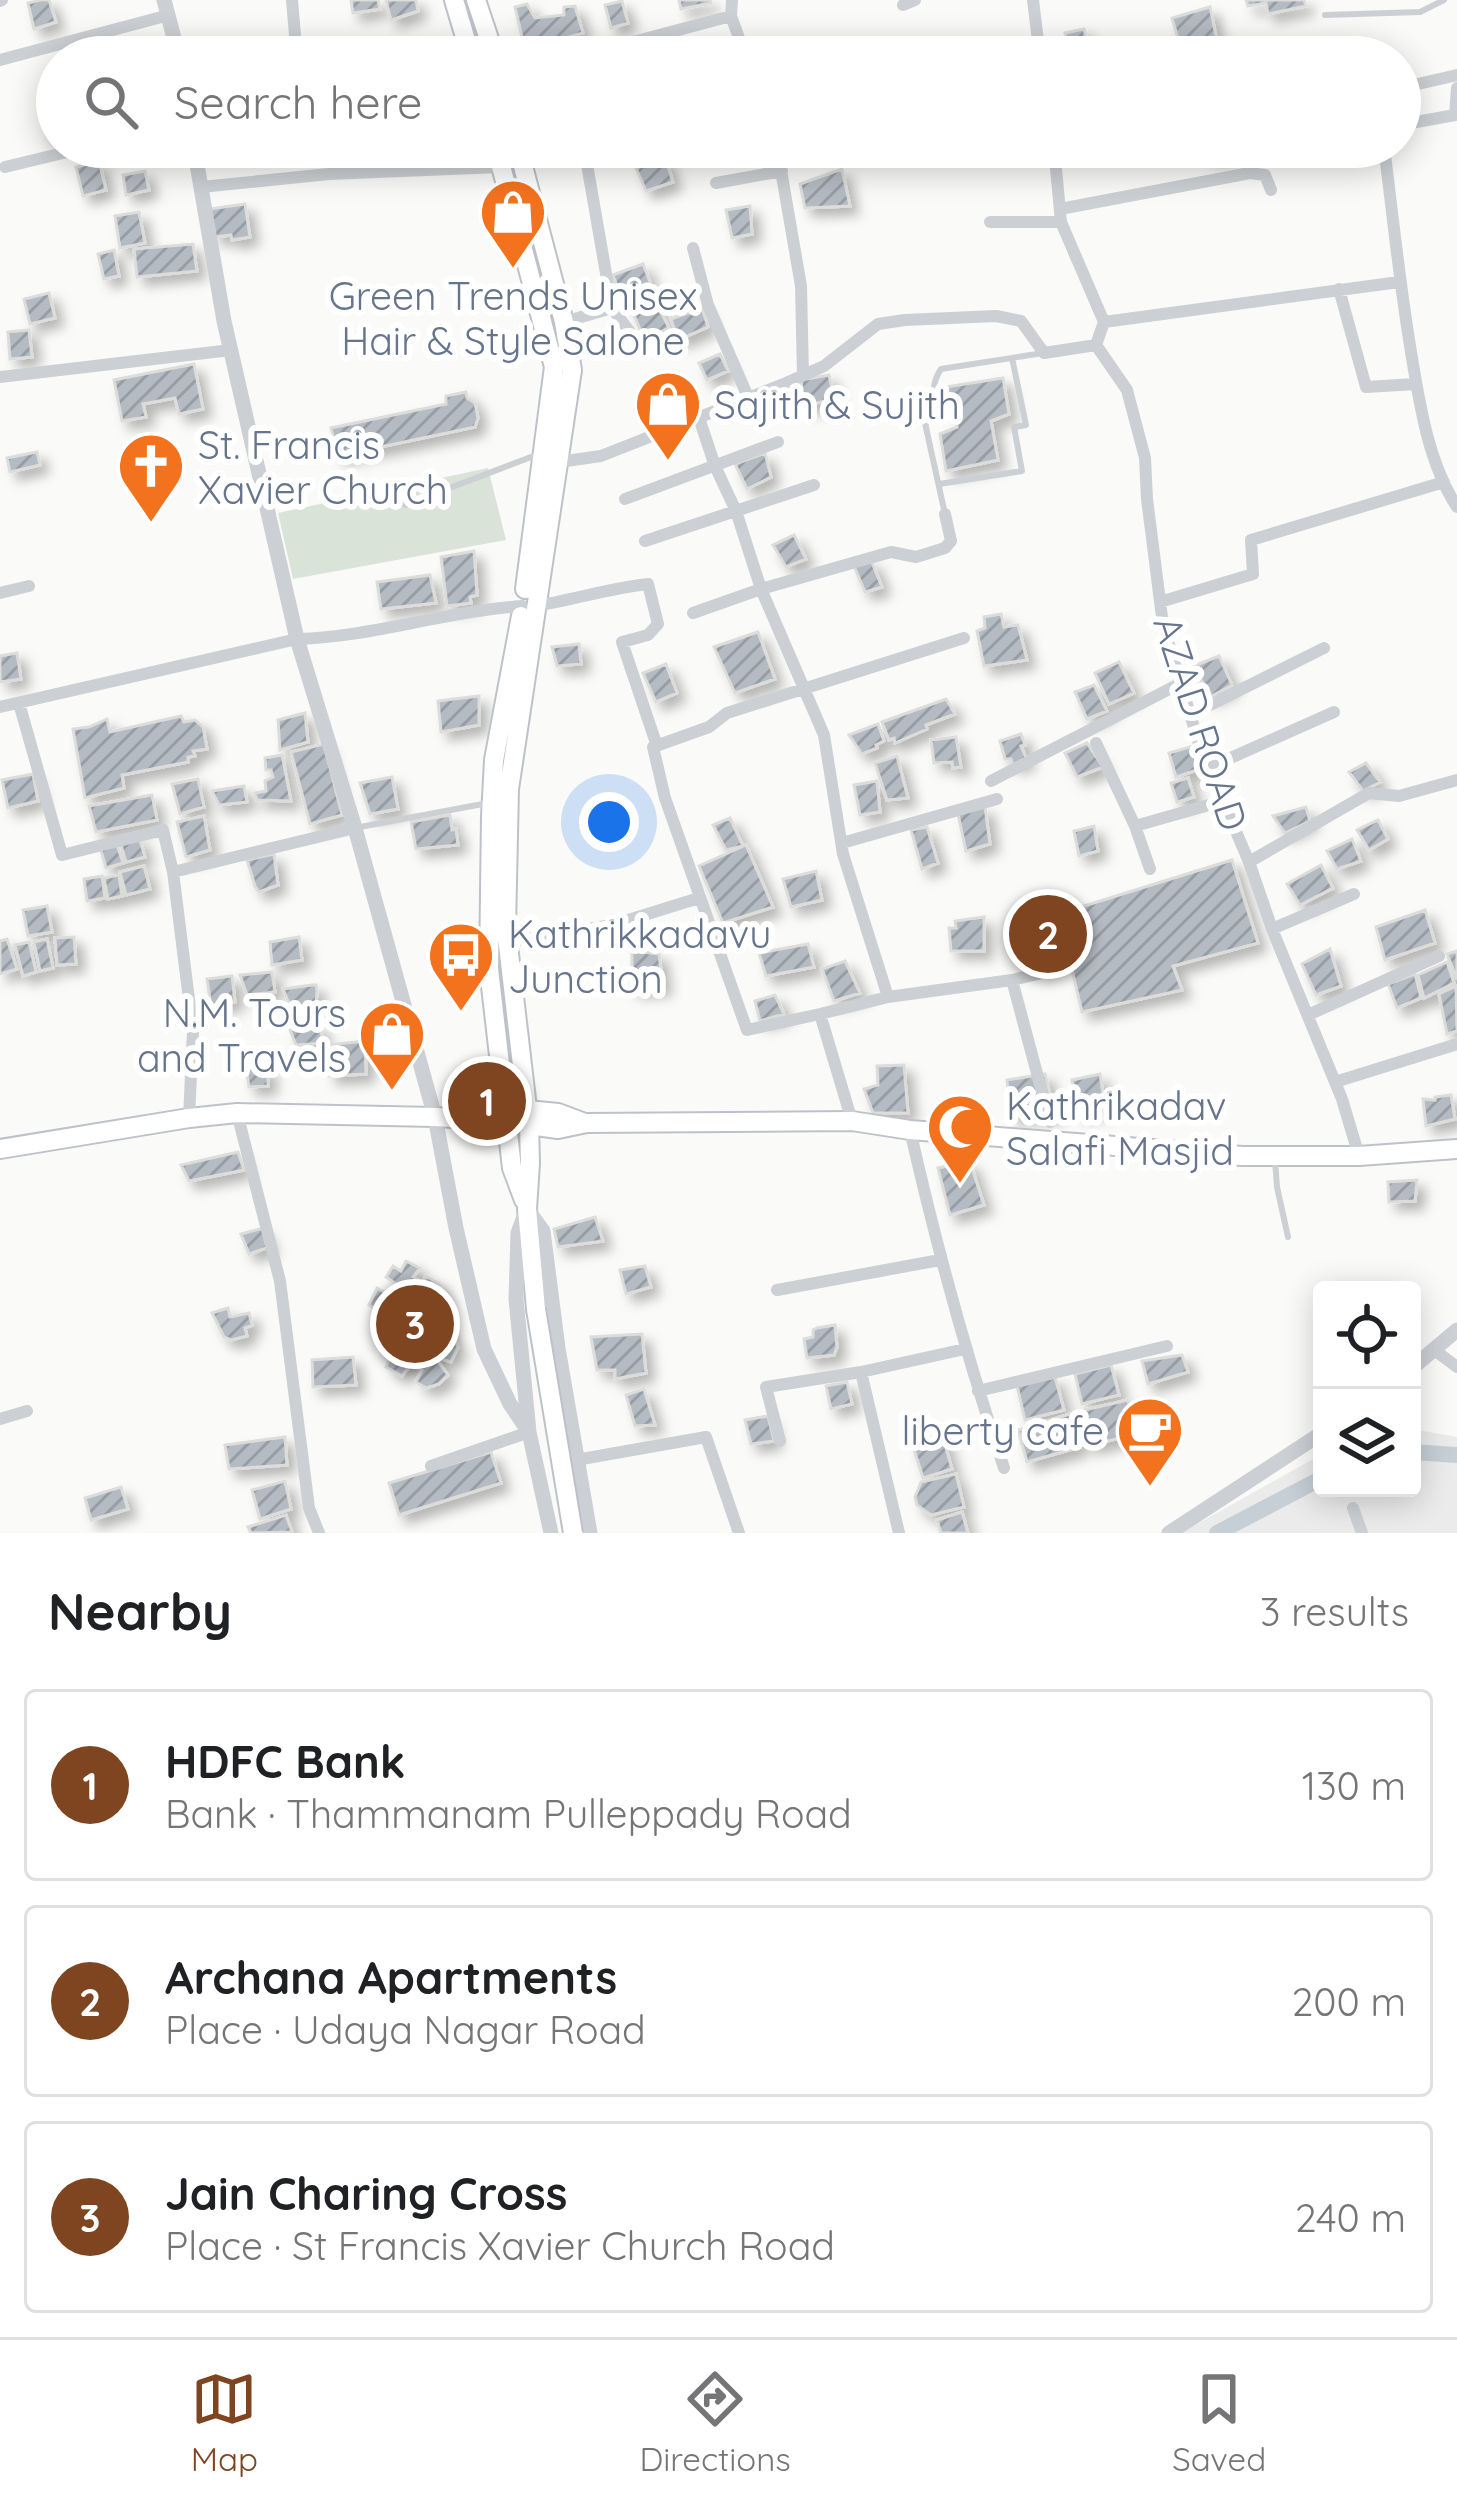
<!DOCTYPE html>
<meta charset="utf-8">
<style>
:root{--surface:#fff;--page:#f2f2f2;--text:#202124;--muted:#757577;--line:#e0e0e0;--accent:#7f4521}
body{margin:0;font-family:Quicksand,sans-serif;background:var(--page);color:var(--text)}
.controls{position:absolute;right:36px;bottom:36px;display:grid;overflow:hidden;border-radius:12px;box-shadow:0 6px 30px #0003}
.controls button{width:108px;height:108px;display:grid;place-items:center;padding:0;border:0;border-bottom:3px solid var(--line);background:var(--surface);color:var(--text);font:60px sans-serif}
.you{position:absolute;left:609px;top:822px;width:42px;height:42px;margin:-30px;border:9px solid #fff;border-radius:50%;background:#1a73e8;box-shadow:0 0 0 18px #1a73e833}
.badge{display:grid;place-items:center;width:78px;height:78px;border-radius:50%;background:var(--accent);color:#fff;font-size:39px;font-weight:700}
.pin{position:absolute;translate:-50% -50%;border:6px solid #fff;box-shadow:0 3px 12px #0006}
.list{margin:0;padding:0;list-style:none}
h2{display:flex;justify-content:space-between;align-items:center;height:156px;margin:0;padding:0 48px;font-size:51px}
h2 small{font-size:39px;font-weight:400;color:var(--muted)}
.list li{display:grid;grid-template-columns:78px 1fr auto;gap:36px;align-items:center;box-sizing:border-box;height:192px;margin:0 24px 24px;padding:0 24px;border:3px solid var(--line);border-radius:12px}
.list b{display:block;font-size:45px;white-space:nowrap}
.list p{margin:0;font-size:39px;white-space:nowrap;color:var(--muted)}
.list em{font-size:39px;font-style:normal;color:var(--muted)}
.icon{flex:none;width:66px;height:66px;fill:none;stroke:currentColor;stroke-width:2;stroke-linecap:round;stroke-linejoin:round}
.map{position:relative;flex:none;width:1457px;height:1533px;overflow:hidden}
.search{position:absolute;background:var(--surface);box-shadow:0 6px 30px #0003;left:36px;right:36px;top:36px;height:132px;display:flex;align-items:center;gap:30px;box-sizing:border-box;padding:0 42px;border-radius:66px;color:var(--muted);font-size:45px}
.sheet{height:804px;background:var(--surface)}
nav{display:flex;justify-content:space-around;align-items:center;box-sizing:border-box;height:168px;border-top:3px solid var(--line);background:var(--surface);font-size:33px;color:var(--muted)}
nav a{display:grid;justify-items:center;gap:6px}
nav .on{color:var(--accent)}
.map>svg:first-child{display:block}
.built{fill:#ebebeb}
.green{fill:#dae3d8}
.lines{fill:none;stroke-linecap:round;stroke-linejoin:round}
.canal{stroke:#c6cfd6;stroke-width:16}
.building{fill:url(#building-hatch);stroke:#dcdcda;stroke-width:3;filter:url(#shadow)}
.secondary-casing{stroke:#bec2c8;stroke-width:22}
.service{stroke:#cccfd3;stroke-width:6}
.minor{stroke:#cccfd3;stroke-width:12}
.tertiary{stroke:#cccfd3;stroke-width:15}
.secondary{stroke:#fff;stroke-width:18}
.secondary-bridge-casing{stroke:#bec2c8;stroke-width:22;stroke-linecap:butt}
.secondary-bridge{stroke:#fff;stroke-width:18}
.labels{text-anchor:middle;dominant-baseline:central;stroke-width:12;stroke-linejoin:round;paint-order:stroke}
.poi-label{font-size:39px;fill:#66758c;stroke:#fff;text-anchor:start}
.street-label{font-size:39px;fill:#66758c;stroke:#fff}
</style>
<div class="map">
<svg width="1457" height="1533" viewBox="0 0 1457 1533">
<defs>
<pattern id="building-hatch" width="6" height="6" patternUnits="userSpaceOnUse" patternTransform="scale(3)"><rect width="6" height="6" fill="#b5bbc3"/><path d="M-1 1l2-2M0 6l6-6M5 7l2-2" fill="none" stroke="#979da4"/></pattern>
<filter id="shadow"><feDropShadow dx="8" dy="8" stdDeviation="6" flood-color="#0004"/></filter>
</defs>
<rect width="100%" height="100%" fill="#fafaf8"/>
<path class="built" d="M1412 1429 1457 1437V1533H1181L1322 1454V1488H1412Z"/>
<path class="green" d="M488 468 506 540 293 579 278 513Z"/>
<g class="lines">
<path class="canal" d="M1412 1452 1457 1455
M1217 1533 1322 1478"/>
</g>
<path class="building" d="M40 0H49L56 22 34 29 28 3Z
M351 0H378L380 9 353 13Z
M386 0H416L418 11 391 20Z
M679 0H710L711 3 681 9Z
M1246 0H1304L1306 6 1268 14 1266 3 1248 6Z
M622 1 628 23 611 28 605 5Z
M527 4 535 18 564 15V7L575 6 583 33 525 50 515 7Z
M1210 7 1219 50 1183 56 1172 18Z
M1084 29 1090 55 1070 57 1065 33Z
M671 35 683 57H657L649 43Z
M57 105V135L47 137 40 110Z
M1204 147H1244L1245 152 1206 156Z
M665 157 673 182 646 191 636 168Z
M99 161 106 190 83 196 76 167Z
M842 169 850 206 805 208 800 184Z
M145 171 149 190 126 195 123 175Z
M245 204 250 237 232 240 231 235 214 237 210 209Z
M750 206 752 234 732 238 726 210Z
M139 212 145 243 120 248 115 216Z
M193 244 197 271 137 277 134 249Z
M114 250 119 276 104 279 98 254Z
M643 264 650 282 620 295 613 275Z
M649 287 669 328 644 339 627 298Z
M49 293 55 318 30 324 24 299Z
M702 308 708 327 678 340 671 319Z
M29 330 32 357 10 359 8 332Z
M720 354 728 371 707 380 699 363Z
M194 364 203 409 179 414 175 398 143 404 146 417 122 421 114 380Z
M829 375 834 398 804 407 801 380Z
M1003 378 1009 414 991 421 998 460 946 471 940 434 957 427 946 387Z
M466 392 467 398 475 403 478 418 475 427 338 456 331 428 446 404V396Z
M37 452 40 465 10 472 7 458Z
M765 453 771 477 747 489 735 464Z
M794 535 806 559 786 567 773 545Z
M474 551 477 595 470 597 471 603 447 606 441 557Z
M871 560 882 587 865 592 854 566Z
M430 575 436 603 381 609 377 582Z
M1001 614 1004 627 1018 625 1027 660 984 666 977 631 985 628 984 617Z
M758 632 775 679 735 693 714 647Z
M579 644 581 664 557 666 552 647Z
M17 653 21 679 0 682V656Z
M1219 656 1232 685 1210 697 1194 666Z
M1119 662 1134 693 1109 704 1095 673Z
M666 664 677 693 656 702 643 673Z
M1094 685 1107 711 1087 719 1075 692Z
M479 696V725L441 732 438 701Z
M946 699 955 714 926 725 927 729 895 743 894 738 889 740 882 722Z
M305 713 308 742 280 750 278 720Z
M181 716 184 722 195 720 203 727 207 749 193 751 195 756 188 757V762L122 775 124 788 85 798 73 729 89 727 107 719 110 732Z
M878 724 884 741 876 745 877 748 862 754 849 735Z
M1021 734 1025 745 1021 746 1027 760 1013 765 1011 759H1005L1000 741Z
M956 737 961 767 953 768 952 762 934 763 931 740Z
M1087 743 1103 767 1077 777 1065 753Z
M324 744 342 815 310 824 291 752Z
M1193 746 1200 769 1176 777 1169 753Z
M282 755 291 801 257 800 255 793 266 791 265 781 273 777 271 770H266L265 758Z
M897 756 908 798 887 800 875 763Z
M1366 763 1380 782 1363 791 1349 772Z
M33 774 38 801 8 808 2 780Z
M392 777 398 809 370 814 360 783Z
M1188 778 1194 797 1177 802 1171 783Z
M198 779 204 807 180 814 172 784Z
M877 781 880 812 860 815 854 785Z
M244 786 247 802 219 805 212 791Z
M152 795 157 820 96 832 89 806Z
M985 807 990 844 966 851 958 814Z
M1306 807 1310 821 1285 833 1273 816Z
M450 815 452 830 456 829 458 845 416 849 411 822Z
M204 816 210 850 186 857 177 822Z
M730 818 743 846 726 850 713 825Z
M1378 820 1388 839 1369 850 1357 830Z
M1094 826 1098 851 1079 856 1074 831Z
M927 827 938 863 922 869 911 830Z
M139 837 145 857 126 862 120 842Z
M1352 839 1361 861 1337 869 1327 851Z
M116 842 123 863 106 868 100 847Z
M746 845 773 907 723 923 699 866Z
M274 854 278 885 259 892 255 886 247 860Z
M1232 860 1258 943 1173 966 1182 990 1082 1012 1069 957 1084 951 1071 910Z
M1321 865 1333 888 1300 905 1287 884Z
M144 866 150 889 126 895 120 872Z
M816 871 822 900 791 907 783 879Z
M119 875 122 896 108 899 104 878Z
M102 876 105 898 87 901 84 879Z
M47 906 52 932 28 936 23 910Z
M1425 910 1435 943 1385 960 1376 927Z
M1060 912 1069 946 1037 957 1025 922Z
M984 917V951H951L949 928H956L955 921Z
M74 937 76 964 57 965 55 938Z
M299 937 302 960 272 965 270 942Z
M7 939 17 969 0 974V941Z
M47 939 53 968 40 971 34 942Z
M29 942 36 972 23 976 15 945Z
M808 944 814 967 766 976 759 953Z
M1330 949 1341 986 1316 995 1302 964Z
M632 951 659 954 663 987 632 989Z
M1457 951V979L1447 954Z
M845 961 860 993 834 1001 822 969Z
M1447 962 1454 983 1424 998 1418 975Z
M272 972 275 992 247 995 240 975Z
M1415 974 1421 998 1397 1008 1388 984Z
M232 976 235 1002 211 1006 207 979Z
M312 985H316L317 990 316 1008 292 1010 283 989Z
M1456 986 1457 1031 1447 1034 1439 994Z
M775 995 784 1014 760 1021 755 1001Z
M320 1025 323 1043 296 1045 290 1030Z
M365 1041 366 1074 329 1076 327 1045Z
M904 1065 908 1113H873L864 1089 878 1085 877 1066Z
M268 1067V1086L249 1087 246 1069Z
M1045 1074 1055 1114 1010 1116 1007 1080Z
M1100 1074 1105 1107 1078 1113 1072 1080Z
M1451 1095 1455 1119 1426 1126 1423 1099 1435 1100V1097Z
M238 1152 244 1170 189 1181 181 1165Z
M970 1162 984 1205 950 1215 938 1168Z
M1417 1180 1415 1201 1389 1202 1388 1182Z
M595 1217 603 1241 558 1247 554 1229Z
M263 1228 269 1247 249 1254 241 1234Z
M406 1261 420 1268 413 1277 420 1281 417 1286 419 1288 426 1276 441 1285 440 1294 445 1298 436 1313 427 1310 432 1331 437 1324 452 1334 458 1347 451 1362 435 1357 448 1375 439 1384 426 1388 416 1382 422 1370 411 1364 402 1376 386 1367 390 1356 382 1352 400 1325 396 1315 388 1329 372 1320 377 1310 369 1305 377 1288 390 1295 398 1285 386 1277 393 1266 401 1271Z
M645 1266 651 1287 626 1294 620 1270Z
M228 1308 230 1317 249 1313 252 1325 245 1328 247 1336 231 1340 224 1337 212 1313Z
M835 1325 837 1347 834 1355 807 1358 804 1339 813 1337V1330L817 1328Z
M642 1334 646 1373 615 1379V1370H597L591 1337Z
M1182 1355 1188 1372 1148 1384 1142 1361Z
M353 1357 356 1385 313 1387 312 1360Z
M1111 1365 1119 1395 1082 1404 1075 1374Z
M1055 1377 1064 1410 1025 1420 1017 1386Z
M847 1382 852 1404 831 1409 826 1386Z
M644 1389 655 1425 635 1426 626 1395Z
M1128 1400 1136 1434 1088 1446 1080 1411Z
M1070 1414 1080 1447 1027 1462 1018 1430Z
M768 1416 774 1441 751 1444 745 1420Z
M942 1434 952 1469 923 1478 912 1443Z
M285 1437 287 1465 229 1469 225 1445Z
M491 1452 501 1483 399 1515 389 1483Z
M956 1474 964 1507 931 1515 917 1505 915 1497 921 1482Z
M285 1481 291 1509 260 1519 252 1490Z
M121 1487 128 1509 91 1520 85 1498Z
M962 1512 968 1533H941L937 1520Z
M286 1515 292 1532 251 1533 248 1527Z"/>
<g class="lines">
<g class="secondary-casing">
<path id="secondary" d="M454 0 471 57
M476 0 495 57
M496 147 554 367 525 589
M518 147 564 322 572 370 509 789 506 928 529 1125 530 1163 527 1209 536 1309
M521 616 494 760 491 816 489 969 512 1168 524 1200
M527 1110 558 1113 582 1122
M529 1125 558 1129 587 1123 852 1121 910 1130 1242 1156H1359L1457 1149
M0 1149 189 1118 237 1113 435 1117 453 1118 471 1125 507 1124"/>
</g>
<path class="service" d="M1325 15 1420 12 1444 0
M939 484 1022 471 1014 427 1026 425 1012 358
M405 505 539 454
M945 514 925 423 936 418C934 399 930 385 941 369L1043 353
M360 827 488 803
M1275 1160 1277 1187 1288 1237"/>
<path class="minor" d="M292 0 296 47
M732 0 731 16 746 57
M1033 0 1040 57
M0 1 2 0
M903 5 915 0
M576 57 731 16
M0 60 169 15
M1400 88 1457 75
M1400 125 1455 115 1457 88
M777 147 801 286 803 375
M1054 147 1061 222 1104 322 1096 345 1127 390 1145 458 1147 499 1163 625 1200 747 1249 862 1272 929 1342 1099 1359 1156
M1384 147C1393 217 1400 288 1412 358 1420 407 1429 464 1457 507
M5 167 88 147
M716 183 782 171
M201 187 329 174 500 167
M1060 209 1250 173 1265 175 1271 190
M990 222H1061
M693 248 708 305 748 397
M1339 289 1366 387 1416 384
M612 308 639 344
M564 322 612 308 584 147
M1104 322 1399 282
M0 377 231 350
M699 418 715 466 736 511 761 589 824 735 843 854 888 997
M559 462 601 456 786 383 824 366 878 324 905 320 996 316 1021 321 1044 353 1096 345
M625 499 778 442
M645 541 814 485
M0 593 29 586
M1160 602 1253 574 1251 540 1444 482
M535 606C573 600 610 588 648 584L658 624 648 635 622 642 657 746
M693 613 761 589 891 552 916 557 945 548 951 541 945 514
M19 703 62 855 163 830 173 872 355 828
M0 707 297 639C373 637 446 611 522 606
M1190 715 1324 648
M1096 743 1135 826
M1208 768 1334 712
M991 781 1181 683
M842 843 997 799
M1249 862 1369 793 1399 796 1457 780
M1150 869 1135 826 1223 801
M173 872 193 1031 189 1118
M1272 929 1354 894
M508 942 612 925 699 898
M1012 980 1050 1122
M820 1014 747 1030 665 798 653 747 709 727 727 713 964 638
M1308 1015 1439 956
M1335 1082 1454 1045
M237 1113 280 1281 309 1508 319 1533
M852 1121 820 1014 888 997 1012 980 1062 968
M910 1130C936 1244 966 1356 1004 1468
M777 1290 940 1260
M1433 1349 1457 1367
M861 1372 899 1533
M978 1391 1167 1346
M0 1419 27 1411
M780 1441 766 1387 861 1372 965 1349
M576 1460 706 1437 739 1533
M431 1466 529 1432
M1353 1508 1362 1533"/>
<path class="tertiary" d="M164 0 179 57
M194 147 224 321 297 639 355 828 435 1117 456 1228 484 1349 510 1404 529 1432
M527 1209 543 1231 558 1348 590 1533
M526 1212 518 1233 516 1299 529 1432 551 1533
M1412 1368 1457 1330
M1169 1533 1322 1433"/>
<use href="#secondary" class="secondary"/>
<g class="secondary-bridge-casing">
<path id="secondary-bridge" d="M536 1309 573 1533"/>
</g>
<use href="#secondary-bridge" class="secondary-bridge"/>
</g>
<defs>
<g id="shop-pin" transform="scale(3.45)"><path d="M0 17L-7.5 6A9.5 9.5 0 1 1 7.5 6Z" fill="#f3721e" stroke="#fff"/><path d="M-5-2.5h2.3a2.7 3.5 0 0 1 5.4 0H5L5.5 6h-11ZM-1.5-2.5h3a1.5 2.3 0 0 0-3 0Z" fill="#fff"/></g>
<g id="church-pin" transform="scale(3.45)"><path d="M0 17L-7.5 6A9.5 9.5 0 1 1 7.5 6Z" fill="#f3721e" stroke="#fff"/><path d="M-1.2-6h2.4v3.5h3.3v2.4h-3.3V6h-2.4V-.1h-3.3v-2.4h3.3Z" fill="#fff"/></g>
<g id="bus-pin" transform="scale(3.45)"><path d="M0 17L-7.5 6A9.5 9.5 0 1 1 7.5 6Z" fill="#f3721e" stroke="#fff"/><path d="M-5-6H5V4H4V6H2V4H-2V6H-4V4H-5ZM-3.5-4V0h7V-4ZM-3.5 1.2v1.5H-2V1.2ZM2 1.2v1.5H3.5V1.2Z" fill="#fff"/></g>
<g id="mosque-pin" transform="scale(3.45)"><path d="M0 17L-7.5 6A9.5 9.5 0 1 1 7.5 6Z" fill="#f3721e" stroke="#fff"/><path d="M3.5-4.9A6 6 0 1 0 3.5 4.9A5 5 0 1 1 3.5-4.9Z" fill="#fff"/></g>
<g id="cafe-pin" transform="scale(3.45)"><path d="M0 17L-7.5 6A9.5 9.5 0 1 1 7.5 6Z" fill="#f3721e" stroke="#fff"/><path d="M-5.5-4.5H6V0H3Q3 3.5 0 3.5H-2.5Q-5.5 3.5-5.5 0ZM3-3.2v2h1.7v-2ZM-6 4.5H4V6H-6Z" fill="#fff"/></g>
</defs>
<g fill-rule="evenodd">
<use href="#shop-pin" x="513" y="212"/>
<use href="#shop-pin" x="668" y="404"/>
<use href="#church-pin" x="151" y="466"/>
<use href="#bus-pin" x="461" y="955"/>
<use href="#shop-pin" x="392" y="1034"/>
<use href="#mosque-pin" x="960" y="1127"/>
<use href="#cafe-pin" x="1150" y="1430"/>
</g>
<g class="labels">
<g class="poi-label">
<text x="513" y="295" text-anchor="middle">Green Trends Unisex<tspan x="513" dy="45">Hair &amp; Style Salone</tspan></text>
<text x="714" y="404">Sajith &amp; Sujith</text>
<text x="198" y="444">St. Francis<tspan x="198" dy="45">Xavier Church</tspan></text>
<text x="508" y="933">Kathrikkadavu<tspan x="508" dy="45">Junction</tspan></text>
<text x="346" y="1012" text-anchor="end">N.M. Tours<tspan x="346" dy="45">and Travels</tspan></text>
<text x="1006" y="1105">Kathrikadav<tspan x="1006" dy="45">Salafi Masjid</tspan></text>
<text x="1104" y="1430" text-anchor="end">liberty cafe</text>
</g>
<g class="street-label">
<text transform="translate(1201 723) rotate(72)">AZAD ROAD</text>
</g>
</g>
</svg>
<div class="controls">
<button><svg class="icon" aria-label="locate" viewBox="0 0 24 24"><circle cx="12" cy="12" r="6"/><path d="M12 2v4M12 18v4M2 12h4M18 12h4"/></svg></button>
<button><svg class="icon" aria-label="layers" viewBox="0 0 24 24"><path d="M12 4l9 5-9 5-9-5zM3 14l9 5 9-5"/></svg></button>
</div>
<div class="you"></div>
<div class="pin badge" style="left:487px;top:1101px">1</div>
<div class="pin badge" style="left:1048px;top:934px">2</div>
<div class="pin badge" style="left:415px;top:1324px">3</div>
<div class="search"><svg class="icon" aria-label="search" viewBox="0 0 24 24"><circle cx="10" cy="10" r="6"/><path d="M15 15l6 6"/></svg>Search here</div>
</div>
<section class="sheet">
<h2>Nearby<small>3 results</small></h2>
<ul class="list">
<li><span class="badge">1</span><div><b>HDFC Bank</b><p>Bank · Thammanam Pulleppady Road</p></div><em>130 m</em></li>
<li><span class="badge">2</span><div><b>Archana Apartments</b><p>Place · Udaya Nagar Road</p></div><em>200 m</em></li>
<li><span class="badge">3</span><div><b>Jain Charing Cross</b><p>Place · St Francis Xavier Church Road</p></div><em>240 m</em></li>
</ul>
</section>
<nav>
<a class="on"><svg class="icon" aria-label="map" viewBox="0 0 24 24"><path d="M3 6l6-2 6 2 6-2v14l-6 2-6-2-6 2zM9 4v14M15 6v14"/></svg>Map</a>
<a><svg class="icon" aria-label="directions" viewBox="0 0 24 24"><path d="M12 3l9 9-9 9-9-9zM9 14v-3h6M13 9l2 2-2 2"/></svg>Directions</a>
<a><svg class="icon" aria-label="saved" viewBox="0 0 24 24"><path d="M7 4h10v16l-5-4-5 4z"/></svg>Saved</a>
</nav>
